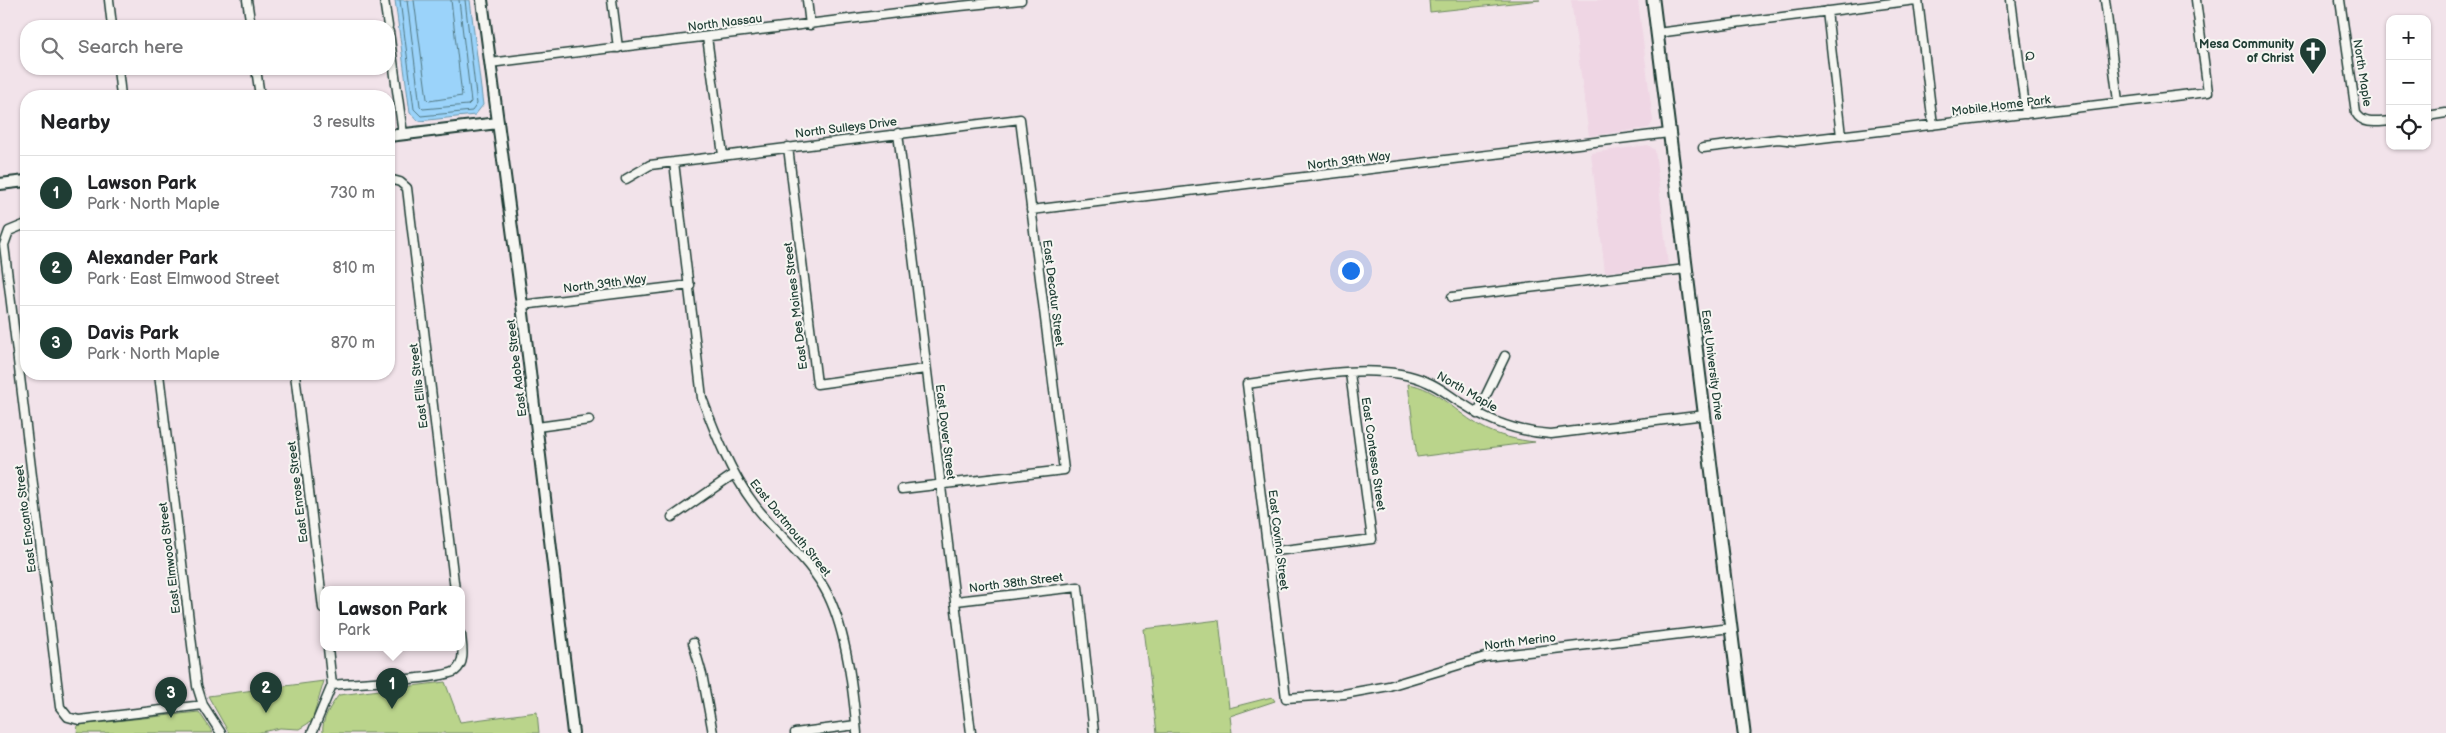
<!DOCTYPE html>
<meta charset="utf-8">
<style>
:root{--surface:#fff;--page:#f6f6f6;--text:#202124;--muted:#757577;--line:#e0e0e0;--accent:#1f3d34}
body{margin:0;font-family:"Balsamiq Sans",sans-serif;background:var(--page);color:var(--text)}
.controls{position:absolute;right:15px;top:15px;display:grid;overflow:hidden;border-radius:10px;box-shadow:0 1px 4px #0004}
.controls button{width:45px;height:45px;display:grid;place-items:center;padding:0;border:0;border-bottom:1px solid var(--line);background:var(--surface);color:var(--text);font:25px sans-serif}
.you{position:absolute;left:1350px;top:270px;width:18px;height:18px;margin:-12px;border:4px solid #fff;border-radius:50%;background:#1a73e8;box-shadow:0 0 0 8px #1a73e833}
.badge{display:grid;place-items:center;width:32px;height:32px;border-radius:50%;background:var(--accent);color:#fff;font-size:16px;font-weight:700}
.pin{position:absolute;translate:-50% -41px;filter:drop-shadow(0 1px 2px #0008)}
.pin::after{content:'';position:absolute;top:26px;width:18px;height:15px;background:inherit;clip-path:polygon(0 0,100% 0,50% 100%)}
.popup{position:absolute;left:320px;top:586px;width:145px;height:65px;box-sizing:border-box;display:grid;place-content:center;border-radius:10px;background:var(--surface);filter:drop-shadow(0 1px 4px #0005);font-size:16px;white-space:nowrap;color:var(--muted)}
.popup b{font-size:19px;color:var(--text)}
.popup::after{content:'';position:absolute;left:50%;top:100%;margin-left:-10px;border:10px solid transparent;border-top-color:var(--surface)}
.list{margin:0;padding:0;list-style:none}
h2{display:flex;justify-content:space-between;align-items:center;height:65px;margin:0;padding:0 20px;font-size:21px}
h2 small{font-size:16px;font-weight:400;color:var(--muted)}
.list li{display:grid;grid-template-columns:32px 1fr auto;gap:15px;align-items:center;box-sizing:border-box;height:75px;padding:0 20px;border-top:1px solid var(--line)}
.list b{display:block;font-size:19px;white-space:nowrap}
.list p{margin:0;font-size:16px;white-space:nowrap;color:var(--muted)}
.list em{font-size:16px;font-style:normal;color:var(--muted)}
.icon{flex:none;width:28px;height:28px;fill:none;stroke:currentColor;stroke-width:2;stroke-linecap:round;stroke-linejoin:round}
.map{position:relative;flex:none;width:2446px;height:733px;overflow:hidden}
.search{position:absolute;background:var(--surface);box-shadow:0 1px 4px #0004;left:20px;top:20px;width:375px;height:55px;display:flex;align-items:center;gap:12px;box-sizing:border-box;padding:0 18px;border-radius:20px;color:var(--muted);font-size:19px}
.panel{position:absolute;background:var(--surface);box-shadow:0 1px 4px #0004;left:20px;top:90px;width:375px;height:290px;border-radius:20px}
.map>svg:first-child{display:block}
.built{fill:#efd6e4}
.green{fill:#bad48b;stroke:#6c8860}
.water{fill:#9bd3fa;stroke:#6997ab}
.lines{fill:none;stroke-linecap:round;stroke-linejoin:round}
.shore{stroke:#517983;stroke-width:1}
.minor-casing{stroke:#1f3d34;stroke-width:11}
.tertiary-casing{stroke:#1f3d34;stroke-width:14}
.secondary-casing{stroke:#1f3d34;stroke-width:15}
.minor{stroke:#f6f6f2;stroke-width:8}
.tertiary{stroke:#f6f6f2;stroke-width:10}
.secondary{stroke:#f6f6f2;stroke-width:11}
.labels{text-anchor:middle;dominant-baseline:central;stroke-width:4;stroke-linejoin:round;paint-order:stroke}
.street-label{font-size:12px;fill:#1f3d34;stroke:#f6f6f2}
.poi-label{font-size:12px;font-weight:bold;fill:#1f3d34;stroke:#f6f6f2;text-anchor:end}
</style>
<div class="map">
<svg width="2446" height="733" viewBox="0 0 2446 733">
<rect width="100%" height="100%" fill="#f2e3ea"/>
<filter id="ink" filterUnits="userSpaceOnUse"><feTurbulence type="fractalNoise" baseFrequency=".02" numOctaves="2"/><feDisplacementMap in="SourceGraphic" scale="10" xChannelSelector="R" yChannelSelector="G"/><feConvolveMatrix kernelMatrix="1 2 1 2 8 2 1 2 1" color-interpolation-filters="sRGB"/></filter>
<g filter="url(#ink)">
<path class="built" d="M1571 0H1638L1653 121 1649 128 1589 136Z
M1648 145 1655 150 1668 265 1605 272 1591 153Z"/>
<path class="green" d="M1429 0H1540L1430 12Z
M1408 384C1437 388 1457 414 1482 427 1498 436 1517 440 1535 442L1417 457Z
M1219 620 1229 708 1272 697 1275 701 1230 716 1232 733H1157L1144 629Z
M324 681 312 721 299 729 280 728 257 733H229L208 696Z
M445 682 460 722 537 712 539 733H323C321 720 331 705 339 695Z
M199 712 213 733H77L78 725Z"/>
<path class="water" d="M395 0H470L483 105 475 115 419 121 410 113Z"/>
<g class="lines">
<path class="shore" d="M400 0 414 109 421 116 472 111 477 104 465 0
M407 0 420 106 423 109 468 105 471 102 459 0
M414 0 427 99 429 101 462 96 451 0"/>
<g class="minor-casing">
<path id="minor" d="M109 0 112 26
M247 0 251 26
M384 0 388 26
M612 0 618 48
M807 0 810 25
M1918 0 1933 125
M2011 0 2026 114
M2105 0 2118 101
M2340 0 2356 113C2363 125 2377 122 2390 121
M1827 11 1841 136
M389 32 403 134
M1657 33 1916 0
M707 37 723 155
M490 63 930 9 1021 0
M118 69 121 96
M256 69 260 96
M2427 116 2446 113
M898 133 971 733
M788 147 817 384 925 369
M1703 148 1778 139 1796 141 2208 92 2196 0
M674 162 702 398C716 435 730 472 754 504 777 535 810 559 828 595 847 634 853 690 857 733
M389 179 400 182 407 188 455 590
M626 179 650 165 1020 119 1064 470 902 489
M1031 210 1669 133
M26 224 9 231 4 245 60 707 68 717 79 720 203 705
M1452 297 1686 269
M522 305 690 285
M159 374 197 686 203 705 221 733
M295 374 323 608
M1477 414 1505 356
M1705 415 1551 434C1518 432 1490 422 1463 404 1451 397 1440 387 1427 382 1379 360 1299 378 1247 384L1286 698 1344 694 1389 686 1485 657 1731 628
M537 427 589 420
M672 517 734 474
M1268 552 1372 539 1350 373
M956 601 1078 587 1094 733
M693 643 702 674 713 733
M332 685C352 683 444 679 455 671 466 663 462 646 461 635
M312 733 332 685 328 648
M795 733 856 725"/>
</g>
<g class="tertiary-casing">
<path id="tertiary" d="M482 0 522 305 573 733
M389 136 498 123
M0 184 26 181"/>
</g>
<g class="secondary-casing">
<path id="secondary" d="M1653 0 1744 733"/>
</g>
<use href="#minor" class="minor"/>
<use href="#tertiary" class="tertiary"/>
<use href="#secondary" class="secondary"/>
</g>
</g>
<defs>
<g id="church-pin" transform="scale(1.4375)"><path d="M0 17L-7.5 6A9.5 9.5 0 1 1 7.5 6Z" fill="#1f3d34" stroke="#f6f6f2"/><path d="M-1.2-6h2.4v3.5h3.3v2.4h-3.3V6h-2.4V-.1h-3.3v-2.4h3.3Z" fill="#fff"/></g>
</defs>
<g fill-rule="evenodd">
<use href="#church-pin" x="2313" y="51"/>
</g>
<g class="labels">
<g class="street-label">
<text transform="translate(725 23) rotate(-7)">North Nassau</text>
<text transform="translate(2029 56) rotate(82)">Q</text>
<text transform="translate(2362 73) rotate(81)">North Maple</text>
<text transform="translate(2001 106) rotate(-7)">Mobile Home Park</text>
<text transform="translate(846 128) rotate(-7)">North Sulleys Drive</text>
<text transform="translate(1349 161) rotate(-7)">North 39th Way</text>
<text transform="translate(605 284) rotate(-7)">North 39th Way</text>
<text transform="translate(1053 293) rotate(83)">East Decatur Street</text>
<text transform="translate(796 306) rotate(-97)">East Des Moines Street</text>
<text transform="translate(1712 365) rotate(83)">East University Drive</text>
<text transform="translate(517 368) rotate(-97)">East Adobe Street</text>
<text transform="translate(419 386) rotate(-97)">East Ellis Street</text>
<text transform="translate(1467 392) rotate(30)">North Maple</text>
<text transform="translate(945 432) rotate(83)">East Dover Street</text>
<text transform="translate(1373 454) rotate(82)">East Contessa Street</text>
<text transform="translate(298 492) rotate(-97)">East Enrose Street</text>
<text transform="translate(26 519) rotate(-97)">East Encanto Street</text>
<text transform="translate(790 528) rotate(51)">East Dartmouth Street</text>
<text transform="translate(1278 540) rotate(83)">East Covina Street</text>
<text transform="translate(170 558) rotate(-97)">East Elmwood Street</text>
<text transform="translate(1016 583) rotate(-7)">North 38th Street</text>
<text transform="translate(1520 642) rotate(-7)">North Merino</text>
</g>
<g class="poi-label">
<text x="2294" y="44">Mesa Community<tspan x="2294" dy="14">of Christ</tspan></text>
</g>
</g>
</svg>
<div class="controls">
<button>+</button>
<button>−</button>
<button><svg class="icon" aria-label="locate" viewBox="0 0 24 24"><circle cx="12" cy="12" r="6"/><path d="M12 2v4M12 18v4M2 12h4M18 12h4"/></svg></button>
</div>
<div class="you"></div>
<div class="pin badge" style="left:392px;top:709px">1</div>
<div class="popup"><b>Lawson Park</b>Park</div>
<div class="pin badge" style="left:266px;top:713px">2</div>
<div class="pin badge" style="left:171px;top:718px">3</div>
<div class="search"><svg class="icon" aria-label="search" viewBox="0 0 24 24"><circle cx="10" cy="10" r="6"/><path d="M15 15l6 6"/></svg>Search here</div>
<section class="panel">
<h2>Nearby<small>3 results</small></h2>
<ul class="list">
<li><span class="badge">1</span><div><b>Lawson Park</b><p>Park · North Maple</p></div><em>730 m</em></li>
<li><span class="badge">2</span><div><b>Alexander Park</b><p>Park · East Elmwood Street</p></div><em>810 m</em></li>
<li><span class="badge">3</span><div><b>Davis Park</b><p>Park · North Maple</p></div><em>870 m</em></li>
</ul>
</section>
</div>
